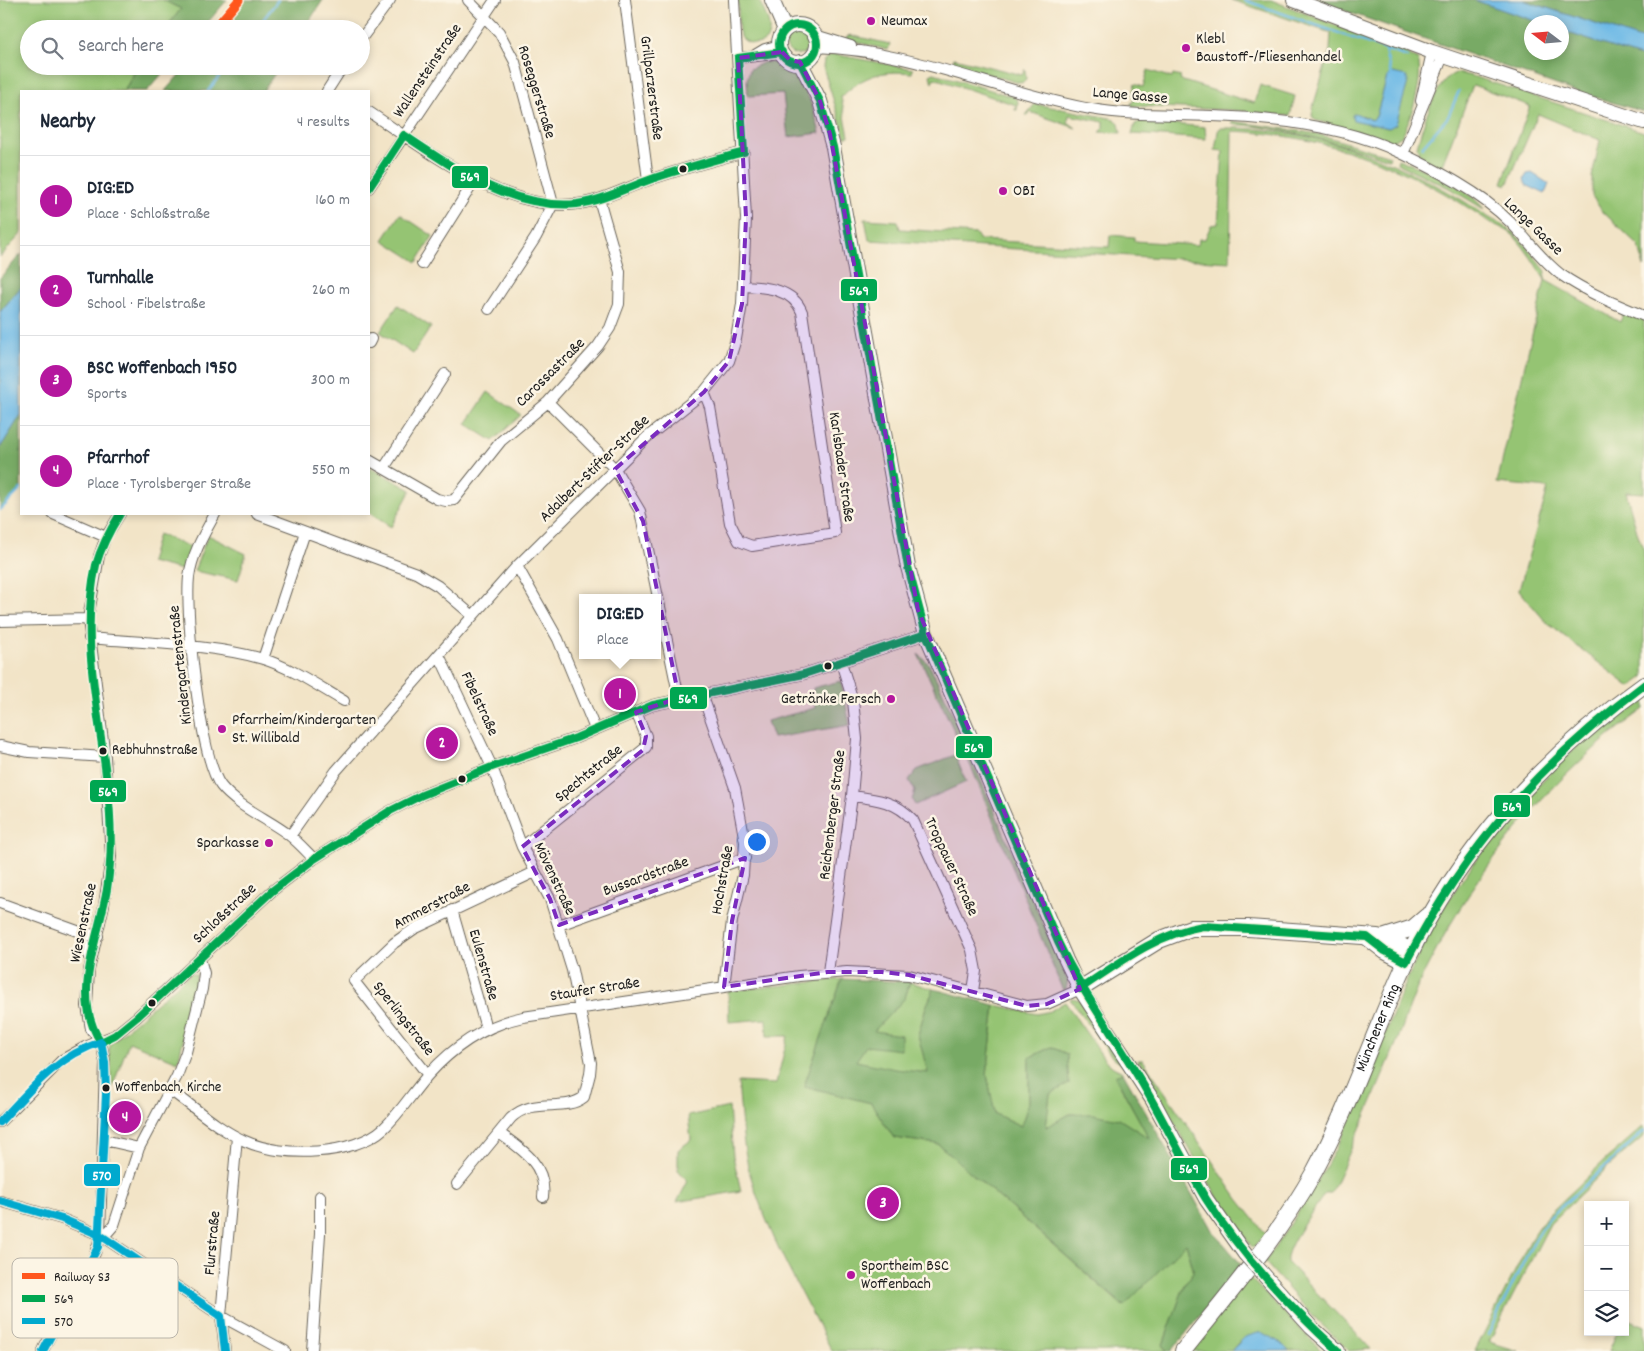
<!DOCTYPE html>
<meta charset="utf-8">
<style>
:root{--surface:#fff;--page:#f2f2f3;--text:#1f2937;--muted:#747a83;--line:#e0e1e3;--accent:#b5179e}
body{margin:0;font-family:Dekko,sans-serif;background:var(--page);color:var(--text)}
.controls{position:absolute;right:15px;bottom:15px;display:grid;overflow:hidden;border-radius:0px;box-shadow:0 2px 8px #0003}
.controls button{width:45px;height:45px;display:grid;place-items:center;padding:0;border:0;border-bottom:1px solid var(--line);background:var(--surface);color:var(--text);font:25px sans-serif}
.compass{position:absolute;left:1524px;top:15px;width:45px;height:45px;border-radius:50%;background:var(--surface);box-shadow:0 2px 8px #0003;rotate:286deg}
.you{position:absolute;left:756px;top:841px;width:18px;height:18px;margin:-12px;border:4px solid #fff;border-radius:50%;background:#1a73e8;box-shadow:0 0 0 8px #1a73e833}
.badge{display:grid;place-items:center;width:32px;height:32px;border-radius:50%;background:var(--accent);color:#fff;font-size:16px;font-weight:700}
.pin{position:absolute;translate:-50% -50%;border:2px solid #fff;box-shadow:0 1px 5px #0006}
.popup{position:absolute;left:579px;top:594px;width:82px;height:65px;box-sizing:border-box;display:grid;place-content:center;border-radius:0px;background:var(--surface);filter:drop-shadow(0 1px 4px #0005);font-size:16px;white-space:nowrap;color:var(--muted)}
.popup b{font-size:19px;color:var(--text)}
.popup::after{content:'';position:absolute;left:50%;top:100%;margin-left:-10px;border:10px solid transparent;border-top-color:var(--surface)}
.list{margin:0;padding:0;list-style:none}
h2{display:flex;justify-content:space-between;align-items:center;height:65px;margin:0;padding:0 20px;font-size:21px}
h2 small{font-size:16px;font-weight:400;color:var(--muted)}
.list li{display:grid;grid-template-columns:32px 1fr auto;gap:15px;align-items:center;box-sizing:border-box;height:90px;padding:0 20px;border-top:1px solid var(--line)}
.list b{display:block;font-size:19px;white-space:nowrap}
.list p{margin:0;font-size:16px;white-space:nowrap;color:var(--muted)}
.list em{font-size:16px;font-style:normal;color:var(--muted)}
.icon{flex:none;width:28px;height:28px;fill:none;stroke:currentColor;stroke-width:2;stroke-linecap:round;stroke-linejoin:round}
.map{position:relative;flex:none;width:1644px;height:1351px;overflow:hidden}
.search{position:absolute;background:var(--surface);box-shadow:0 2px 8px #0003;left:20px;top:20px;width:350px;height:55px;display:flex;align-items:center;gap:12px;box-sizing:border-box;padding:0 18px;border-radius:28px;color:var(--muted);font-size:19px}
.panel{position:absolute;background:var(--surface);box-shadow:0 2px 8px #0003;left:20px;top:90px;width:350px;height:425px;border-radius:0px}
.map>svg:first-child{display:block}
.green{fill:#95c473;stroke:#587048;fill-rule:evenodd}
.forest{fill:#78aa65;stroke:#4a6340}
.water{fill:#6db9e6;stroke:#446a81}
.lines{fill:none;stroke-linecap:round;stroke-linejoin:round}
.stream{stroke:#6db9e6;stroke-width:2.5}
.street-casing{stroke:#676258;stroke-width:12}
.secondary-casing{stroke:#676258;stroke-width:16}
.primary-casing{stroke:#676258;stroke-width:18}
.street{stroke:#fff;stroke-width:10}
.secondary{stroke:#fff;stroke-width:14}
.primary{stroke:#fff;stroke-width:16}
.secondary-bridge-casing{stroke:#676258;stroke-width:16;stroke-linecap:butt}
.secondary-bridge{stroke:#fff;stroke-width:14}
.bus-1-casing{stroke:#fcf5e5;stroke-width:11}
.bus-2-casing{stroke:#fcf5e5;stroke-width:11}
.bus-1{stroke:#00a651;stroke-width:8}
.bus-2{stroke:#00a9ce;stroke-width:8}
.rail-1-casing{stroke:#fcf5e5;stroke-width:12}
.rail-1{stroke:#ff561d;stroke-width:9}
.marked{fill:#7b2cbf;fill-opacity:0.2;stroke:#7b2cbf;stroke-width:4;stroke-dasharray:10 6;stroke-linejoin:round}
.poi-dot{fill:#b5179e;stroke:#fcf5e5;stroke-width:2}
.bus-dot{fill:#1c1c1c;stroke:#fcf5e5;stroke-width:2}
.labels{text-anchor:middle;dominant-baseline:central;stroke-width:5;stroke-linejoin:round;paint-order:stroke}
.bus-label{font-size:15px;fill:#1c1c1c;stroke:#fcf5e5;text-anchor:start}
.poi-label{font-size:16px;fill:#1c1c1c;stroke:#fcf5e5;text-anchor:start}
.street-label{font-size:16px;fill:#1c1c1c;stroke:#fcf5e5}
.key{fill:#fcf5e5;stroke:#b9b4a9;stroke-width:1}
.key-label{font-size:14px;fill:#1c1c1c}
.line-badge{stroke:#fcf5e5;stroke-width:2}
.badge-label{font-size:14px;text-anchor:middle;font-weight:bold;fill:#fff}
</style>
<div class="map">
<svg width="1644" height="1351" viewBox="0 0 1644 1351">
<rect width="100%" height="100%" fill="#fcf5e5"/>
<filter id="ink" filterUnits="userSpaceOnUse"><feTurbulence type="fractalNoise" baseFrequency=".02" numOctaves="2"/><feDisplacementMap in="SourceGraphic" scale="10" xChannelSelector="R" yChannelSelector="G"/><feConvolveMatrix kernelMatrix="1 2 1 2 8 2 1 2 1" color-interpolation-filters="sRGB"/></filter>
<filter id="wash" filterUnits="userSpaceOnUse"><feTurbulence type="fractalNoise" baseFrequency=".0096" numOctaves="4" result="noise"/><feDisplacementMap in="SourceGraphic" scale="20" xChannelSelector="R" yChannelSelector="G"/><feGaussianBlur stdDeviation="1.12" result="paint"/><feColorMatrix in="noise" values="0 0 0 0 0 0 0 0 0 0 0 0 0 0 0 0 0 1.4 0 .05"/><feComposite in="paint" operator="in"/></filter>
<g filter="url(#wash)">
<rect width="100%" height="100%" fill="#f2e4c7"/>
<path class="green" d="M0 0H163L181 9 165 29H29V66H138L124 91H21V234L0 257Z
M738 0H759C763 10 771 22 769 33 767 49 744 45 740 35 737 26 739 10 738 0Z
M1231 0H1271L1407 53 1418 60C1424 79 1411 118 1402 136L1395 140 1386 141 1315 120 1312 116 1313 107 1330 50 1331 33ZM1393 73 1388 128 1365 121 1362 115 1372 120 1376 117 1387 77Z
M786 43a12 12 0 1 1 24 0a12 12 0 1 1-24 0Z
M849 35 890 44 888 50 845 39Z
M833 54 913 69 912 73C881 70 864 75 841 97L849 136 845 137 823 67 824 60Z
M954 58 1022 75 1025 69 1026 79 1022 83 1016 82 952 64Z
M765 62C802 61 812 105 820 133L788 137 783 94 748 96 747 80 750 69Z
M1148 70 1172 78 1173 75 1181 77 1180 80 1254 103 1260 85 1295 96 1290 116 1232 110 1132 106 1131 103 1134 101 1132 95 1135 84 1143 87Z
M934 73 1014 97 1018 101 1017 110H1015L1016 105 934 78 932 83 930 75Z
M1456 73 1472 76 1644 132V267L1639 246 1602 211 1592 196V177L1600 140 1538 114 1507 185 1502 183 1530 106 1473 85 1441 168 1420 156 1417 147C1422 127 1436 79 1456 73Z
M1035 104 1115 119 1119 124 1121 133 1100 132 1104 128V122L1069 115 1068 122 1076 128 1030 112 1028 116 1026 115Z
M1142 121 1205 127 1206 139 1132 134 1135 124Z
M1232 121 1318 134 1390 156 1389 159C1337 142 1286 128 1232 124Z
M1220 128C1315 126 1412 164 1488 217 1496 222 1505 225 1511 231 1525 242 1535 258 1546 271L1545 280 1620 322 1624 312 1644 319V493L1626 492 1637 532 1644 550V677L1630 687 1546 622 1519 590 1548 488 1497 483 1545 280C1536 265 1526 249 1514 236 1507 229 1496 226 1488 221 1413 168 1324 134 1232 131L1230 262 869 240 865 219 898 221 900 229 976 234 980 240 1109 247 1110 235 1134 237V241L1198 245 1199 239H1205L1211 225 1218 224 1223 151 1215 150 1218 131Z
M1398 159C1425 170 1467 186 1484 209L1449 188 1397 163Z
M400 214 433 236 417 262 383 240Z
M398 305 431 327 413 354 380 332Z
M488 392 521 415 493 441 466 424Z
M369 467 411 490 391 527 369 513Z
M158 534 191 547 186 571 150 562Z
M208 535 246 554 238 580 194 571Z
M918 654 928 663 941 688 1068 981 1066 989 1063 990 1061 986 973 771Z
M841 681 850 725 773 738 767 721 815 708 813 688Z
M1644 692V709C1550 777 1480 864 1427 967 1414 991 1406 1019 1396 1044 1375 1094 1354 1144 1331 1193H1325C1316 1208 1284 1247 1287 1262L1371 1349 1349 1351 1309 1312 1265 1262C1297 1215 1328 1168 1352 1116 1382 1047 1404 974 1443 909 1479 851 1522 799 1571 752 1594 730 1620 711 1644 692Z
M955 755 966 782 915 805 912 800 915 791 909 780 917 770Z
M191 973 196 975V985L178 1062 129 1042 112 1088 109 1050 111 1043Z
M842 979 804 1086 871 1103 894 1138 938 1144 1123 1306 1186 1243 1194 1272 1185 1284 1163 1345 1168 1351H832C801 1292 769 1238 750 1174 742 1145 741 1112 738 1082L776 1084 788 1036H767L766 1019 729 1022 728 991Z
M910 982 934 989 926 1007 918 1035 928 1073 895 1070 855 1061 873 1031 905 998Z
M1073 998 1080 1000 1127 1068 1113 1058 1070 999Z
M1065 1002 1105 1060 1113 1067 1123 1072 1115 1077 1150 1139 1119 1119 1070 1114 1046 1127 1050 1094 1067 1054 1051 1047 1029 1058V1102L1021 1126 995 1114 987 1075 995 1005 1037 1014 1050 1011Z
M1138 1060H1143L1238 1199 1266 1234 1253 1248 1228 1215Z
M729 1107 733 1156 741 1191 677 1202 688 1181 678 1170V1150L691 1140 688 1116Z
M1644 1126V1136L1610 1165 1550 1224 1489 1342 1519 1351H1475L1531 1239 1546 1217 1604 1161Z
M1249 1277 1322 1351H1289L1281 1343 1239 1342 1231 1351H1192Z
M1625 1318 1644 1326V1351H1609L1617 1332H1625Z"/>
<path class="forest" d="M163 0H227L202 29H165L181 9Z
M245 0H323L304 29H220Z
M1314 0H1474L1538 22H1532V52H1562V31L1644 58V112L1571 90Z
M1523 0H1644V40Z
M138 66H169L147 91H124Z
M187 66H280L263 91H165Z
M21 254V287L0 312V278Z
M21 415V488L0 510V448Z
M842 979 910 982 905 998 874 1031 901 1035V1050L866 1046 856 1061 895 1069 928 1073 918 1035 926 1007 934 989 995 1005 987 1075 995 1114 1021 1126 1029 1102V1058L1051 1047 1067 1054 1069 1084 1050 1094 1046 1127 1070 1114H1093L1119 1119 1149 1138 1115 1076 1123 1072 1212 1230 1241 1264 1172 1351H1168L1163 1345 1185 1284 1194 1272 1186 1243 1124 1306 938 1144 894 1138 871 1103 804 1086Z"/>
<path class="water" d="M1474 0H1523L1644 40V58L1562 31V22H1538Z
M1393 73 1406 76 1408 82 1396 124 1389 128 1353 120 1352 115 1355 113 1372 120 1376 117 1387 77Z
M1532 173 1549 184 1545 194 1526 185 1524 179 1527 174Z
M21 287V415L0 448V312Z
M1261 1332 1281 1343 1289 1351H1231L1245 1337Z"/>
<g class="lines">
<path class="stream" d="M1244 0 1407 57
M256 29 278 0
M1385 50 1391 75
M208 91 227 66
M1422 147 1448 117 1459 91
M0 510 21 489
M1488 1334 1533 1243 1549 1218 1644 1131"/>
</g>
</g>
<g filter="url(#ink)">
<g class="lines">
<g class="street-casing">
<path id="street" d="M468 0 499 32 515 62 553 204 536 237 489 309
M625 0 648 180
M815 35 851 46
M361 39 390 0
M816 47C912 50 998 92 1091 109 1131 116 1172 114 1212 116 1273 118 1345 126 1401 153 1438 171 1480 192 1510 222 1527 239 1541 259 1560 274 1586 292 1615 304 1644 316
M755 55 765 49 780 45
M738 58C753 56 767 56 782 52
M327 91 343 66
M1421 101 1432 52
M369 112C425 149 506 213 577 204 602 201 625 188 649 180 680 169 712 161 744 152
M1403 154 1443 56
M369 188 495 0
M422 264 475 180
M369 343 371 339
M704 392 710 407 730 523 739 541 752 546 835 533 802 312C793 289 766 287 744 286
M548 402 615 469 640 511 679 698
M369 460 437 499 446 501 454 500 501 441 548 402 598 346 610 328 619 304 620 272 599 199
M384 468 445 374
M53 514 106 537
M215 514C204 534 192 554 189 577 185 613 200 759 221 786 238 807 268 819 289 835 298 842 306 851 314 859
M257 514 416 573 438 586 473 616
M517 566 558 639 595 729
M0 621 88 619
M89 638C142 643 212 644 263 659 292 668 318 686 344 701
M439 655 492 767 522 847 550 899 572 970 591 1063 590 1074 584 1097C564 1113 534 1096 511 1118L457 1184
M263 659 305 532
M702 694 735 788 745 842 743 875 732 921 724 987
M0 746 29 752 105 757
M852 796C876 799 896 801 913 820L972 950 976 971 973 991
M290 836 336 771 517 566 646 438 704 392 729 361 736 339 742 304 746 218 734 0
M522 847 643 750 646 747V736L636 712
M0 903 80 932 98 936
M452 910 486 1028
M559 925 745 858
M80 932 91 960
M828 972 852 796 857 739 853 701 841 662
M428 1075 354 981 394 943 414 929 535 872
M170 1090C194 1107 218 1129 245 1141 281 1158 354 1156 384 1128 401 1112 412 1093 428 1075 454 1046 486 1025 523 1017L799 976 847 972 909 975 1027 1006 1047 1004 1080 989
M0 1122 62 1060 85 1047 115 1035 137 1017 272 891 314 859 390 811 422 795 492 767 576 738 653 705 804 674 926 634
M499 1133C522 1149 547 1165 543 1197
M104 1140 139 1148
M0 1201 62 1219 100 1235 221 1316 285 1351
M100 1235 107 1233 114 1225 139 1148 177 1076 186 1052 202 989 204 973 200 959
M43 1351C59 1314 94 1272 100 1235L105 1062 101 1042 91 1029 87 1006 89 970 104 905 111 857 105 757 88 619 99 556 106 537 120 514
M225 1351 221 1316 237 1137
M312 1351 320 1234V1196"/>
</g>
<g class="secondary-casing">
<path id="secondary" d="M772 0 785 30
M1294 0 1432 52 1644 122
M779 44a19 19 0 1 1 38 0a19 19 0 1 1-38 0Z
M800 62 820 101 833 147 908 567 926 634 1066 960 1080 989 1152 1099 1206 1199 1245 1254
M1263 1274 1311 1327 1338 1351"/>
</g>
<g class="primary-casing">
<g id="primary">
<path d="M1367 937 1385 951 1406 962"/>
<path d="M1382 938 1413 928 1427 916"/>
<path d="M1080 989 1159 940 1191 928H1248L1377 937 1394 942 1411 951"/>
<path id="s1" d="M1183 1351C1229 1293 1278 1237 1314 1172 1351 1104 1374 1030 1407 960 1459 850 1545 755 1644 685"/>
</g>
</g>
<use href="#street" class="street"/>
<use href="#secondary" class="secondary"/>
<use href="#primary" class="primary"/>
<g class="secondary-bridge-casing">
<path id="secondary-bridge" d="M1245 1254 1263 1274"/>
</g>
<use href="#secondary-bridge" class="secondary-bridge"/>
<g class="bus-1-casing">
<path id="bus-1" d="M779 44a19 19 0 1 1 38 0a19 19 0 1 1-38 0Z
M800 62 820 101 833 147 908 567 926 634 1058 942C1082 992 1114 1035 1142 1083 1164 1121 1183 1161 1206 1199 1242 1256 1288 1305 1338 1351
M369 188 404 135C455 169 513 210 577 204 602 201 626 188 649 180 680 169 712 161 744 152L738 58 782 52
M120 514C110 530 101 547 96 565 72 671 125 781 107 889 99 938 70 997 101 1042L115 1035 137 1017 272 891 314 859 390 811 422 795 492 767 576 738 653 705 804 674 926 634
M1080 989C1119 963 1156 934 1203 926L1367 937 1385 951 1406 962C1467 845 1539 764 1644 685"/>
</g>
<g class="bus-2-casing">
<path id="bus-2" d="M0 1122C30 1090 57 1056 101 1042L105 1062 106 1094 98 1247 43 1351
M0 1201 62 1219 100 1235 221 1316 225 1351"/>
</g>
<use href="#bus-1" class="bus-1"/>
<use href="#bus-2" class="bus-2"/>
<g class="rail-1-casing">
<path id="rail-1" d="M214 29 239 0"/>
</g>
<use href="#rail-1" class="rail-1"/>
</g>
</g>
<path class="marked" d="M782 52 790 60 800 62 820 101 830 134 918 610 1080 989 1047 1004 1027 1006 909 975 882 972H828L724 987 732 921 745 858 559 925 550 899 522 847 643 750 646 736 636 712 679 698 643 521 615 469 704 392 729 361 742 304 746 218 738 58Z"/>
<g class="poi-dot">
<circle cx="871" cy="21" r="5"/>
<circle cx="1186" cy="48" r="5"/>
<circle cx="1003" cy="191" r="5"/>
<circle cx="891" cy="699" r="5"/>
<circle cx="222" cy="729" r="5"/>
<circle cx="269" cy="843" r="5"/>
<circle cx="851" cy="1275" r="5"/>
</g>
<g class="bus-dot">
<circle cx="683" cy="169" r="4.5"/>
<circle cx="828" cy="666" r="4.5"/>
<circle cx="103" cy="751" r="4.5"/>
<circle cx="462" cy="779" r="4.5"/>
<circle cx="152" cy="1003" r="4.5"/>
<circle cx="106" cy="1088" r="4.5"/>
</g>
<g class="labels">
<g class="bus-label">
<text x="112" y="751">Rebhuhnstraße</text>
<text x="115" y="1088">Woffenbach, Kirche</text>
</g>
<g class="poi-label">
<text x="881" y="21">Neumax</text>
<text x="1196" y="39">Klebl<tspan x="1196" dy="18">Baustoff-/Fliesenhandel</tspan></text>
<text x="1013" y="191">OBI</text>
<text x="881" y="699" text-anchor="end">Getränke Fersch</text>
<text x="232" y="720">Pfarrheim/Kindergarten<tspan x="232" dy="18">St. Willibald</tspan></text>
<text x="259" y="843" text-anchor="end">Sparkasse</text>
<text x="861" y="1266">Sportheim BSC<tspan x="861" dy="18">Woffenbach</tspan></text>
</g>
<g class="street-label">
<text transform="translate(428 71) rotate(-56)">Wallensteinstraße</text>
<text transform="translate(651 88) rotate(83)">Grillparzerstraße</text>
<text transform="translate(536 92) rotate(73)">Roseggerstraße</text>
<text transform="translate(1130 96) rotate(5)">Lange Gasse</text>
<text transform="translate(1533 227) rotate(44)">Lange Gasse</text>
<text transform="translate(551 373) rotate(-45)">Carossastraße</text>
<text transform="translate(841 467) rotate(82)">Karlsbader Straße</text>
<text transform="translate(595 469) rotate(-44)">Adalbert-Stifter-Straße</text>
<text transform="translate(181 665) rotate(-96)">Kindergartenstraße</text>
<text transform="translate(479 704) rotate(65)">Fibelstraße</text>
<text transform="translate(589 774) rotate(-39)">Spechtstraße</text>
<text transform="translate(833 815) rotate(-83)">Reichenberger Straße</text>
<text transform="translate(951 867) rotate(65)">Troppauer Straße</text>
<text transform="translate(646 877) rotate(-20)">Bussardstraße</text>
<text transform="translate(554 879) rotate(65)">Mövenstraße</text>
<text transform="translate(723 880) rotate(-80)">Hochstraße</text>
<text transform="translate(432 906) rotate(-28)">Ammerstraße</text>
<text transform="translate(225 914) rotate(-43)">Schloßstraße</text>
<text transform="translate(84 923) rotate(-78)">Wiesenstraße</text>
<text transform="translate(483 965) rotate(74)">Eulenstraße</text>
<text transform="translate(595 990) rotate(-9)">Staufer Straße</text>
<text transform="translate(403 1019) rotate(52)">Sperlingstraße</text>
<text stroke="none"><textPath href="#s1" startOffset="380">Münchener Ring</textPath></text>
<text transform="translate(213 1243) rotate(-85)">Flurstraße</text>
</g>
</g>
<rect x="12" y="1258" width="166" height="80" rx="8" class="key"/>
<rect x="22" y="1273" width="23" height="6" fill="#ff561d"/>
<rect x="22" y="1295" width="23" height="7" fill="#00a651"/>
<rect x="22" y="1318" width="23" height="6" fill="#00a9ce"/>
<g class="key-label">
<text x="54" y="1281">Railway S3</text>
<text x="54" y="1303">569</text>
<text x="54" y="1326">570</text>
</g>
<g class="line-badge">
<rect x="451" y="165" width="38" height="24" rx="5" fill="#00a651"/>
<rect x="840" y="278" width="38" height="24" rx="5" fill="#00a651"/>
<rect x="669" y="686" width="39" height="24" rx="5" fill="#00a651"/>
<rect x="955" y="735" width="38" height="24" rx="5" fill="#00a651"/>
<rect x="89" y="779" width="38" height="24" rx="5" fill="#00a651"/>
<rect x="1493" y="794" width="38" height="24" rx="5" fill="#00a651"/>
<rect x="1170" y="1157" width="38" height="24" rx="5" fill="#00a651"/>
<rect x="83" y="1163" width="38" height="24" rx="5" fill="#00a9ce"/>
</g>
<g class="badge-label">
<text x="470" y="181">569</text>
<text x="859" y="295">569</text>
<text x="688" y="703">569</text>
<text x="974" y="752">569</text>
<text x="108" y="796">569</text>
<text x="1512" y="811">569</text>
<text x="1189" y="1173">569</text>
<text x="102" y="1180">570</text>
</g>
</svg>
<div class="controls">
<button>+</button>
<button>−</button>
<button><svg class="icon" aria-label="layers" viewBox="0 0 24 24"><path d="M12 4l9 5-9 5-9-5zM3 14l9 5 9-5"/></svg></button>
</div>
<svg class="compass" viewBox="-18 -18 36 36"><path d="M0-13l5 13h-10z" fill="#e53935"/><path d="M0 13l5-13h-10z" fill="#747a83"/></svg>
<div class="you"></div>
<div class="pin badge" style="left:620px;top:694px">1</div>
<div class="popup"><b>DIG:ED</b>Place</div>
<div class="pin badge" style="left:442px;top:743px">2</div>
<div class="pin badge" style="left:883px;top:1203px">3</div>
<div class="pin badge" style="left:125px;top:1117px">4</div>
<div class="search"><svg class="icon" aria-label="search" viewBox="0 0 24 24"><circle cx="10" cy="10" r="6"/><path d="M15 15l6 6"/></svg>Search here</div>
<section class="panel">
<h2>Nearby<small>4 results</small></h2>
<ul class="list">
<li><span class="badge">1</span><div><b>DIG:ED</b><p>Place · Schloßstraße</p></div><em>160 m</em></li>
<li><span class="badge">2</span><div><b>Turnhalle</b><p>School · Fibelstraße</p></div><em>260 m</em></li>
<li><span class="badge">3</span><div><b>BSC Woffenbach 1950</b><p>Sports</p></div><em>300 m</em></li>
<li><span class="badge">4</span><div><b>Pfarrhof</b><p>Place · Tyrolsberger Straße</p></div><em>550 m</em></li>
</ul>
</section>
</div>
